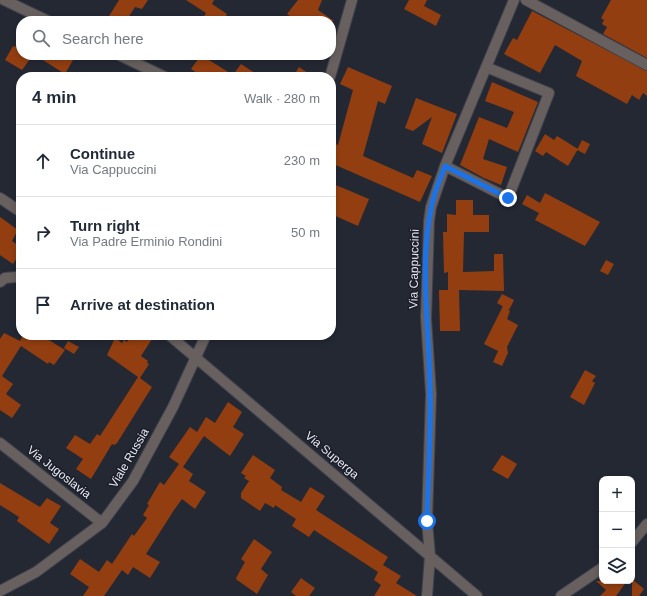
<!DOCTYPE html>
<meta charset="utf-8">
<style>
:root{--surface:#fff;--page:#f6f6f7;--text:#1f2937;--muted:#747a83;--line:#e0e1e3}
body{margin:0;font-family:Arial,sans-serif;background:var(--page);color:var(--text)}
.controls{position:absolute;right:12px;bottom:12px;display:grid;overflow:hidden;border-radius:8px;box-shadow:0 2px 6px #0003}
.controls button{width:36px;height:36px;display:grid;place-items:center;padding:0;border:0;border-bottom:1px solid var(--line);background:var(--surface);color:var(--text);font:20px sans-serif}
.stop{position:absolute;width:12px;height:12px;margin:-9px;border:3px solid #1a73e8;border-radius:50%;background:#fff}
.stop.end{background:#1a73e8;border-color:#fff;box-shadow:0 1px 4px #0008}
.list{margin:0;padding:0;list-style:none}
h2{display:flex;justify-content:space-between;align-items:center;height:52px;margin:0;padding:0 16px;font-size:17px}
h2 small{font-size:13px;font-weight:400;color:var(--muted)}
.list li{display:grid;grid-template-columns:26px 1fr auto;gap:12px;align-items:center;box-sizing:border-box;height:72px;padding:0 16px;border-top:1px solid var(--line)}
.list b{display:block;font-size:15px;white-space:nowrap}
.list p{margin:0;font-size:13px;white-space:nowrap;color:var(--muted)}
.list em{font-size:13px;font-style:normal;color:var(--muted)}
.icon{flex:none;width:22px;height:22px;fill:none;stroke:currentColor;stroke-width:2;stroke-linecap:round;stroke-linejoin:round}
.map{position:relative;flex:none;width:647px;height:596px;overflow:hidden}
.search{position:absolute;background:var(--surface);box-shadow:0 2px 6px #0003;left:16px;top:16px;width:320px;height:44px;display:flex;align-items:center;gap:10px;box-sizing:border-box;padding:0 14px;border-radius:16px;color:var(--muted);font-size:15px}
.panel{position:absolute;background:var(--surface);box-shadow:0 2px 6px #0003;left:16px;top:72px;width:320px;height:268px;border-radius:16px}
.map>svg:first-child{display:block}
.building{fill:#933e10}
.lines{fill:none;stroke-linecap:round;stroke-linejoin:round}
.minor-casing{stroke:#3f434e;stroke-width:12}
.minor{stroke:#67605e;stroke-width:10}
.route{stroke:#1a73e8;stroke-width:5}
.labels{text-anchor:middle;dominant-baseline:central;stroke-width:3;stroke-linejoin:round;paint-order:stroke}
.street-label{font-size:12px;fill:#e7e9f1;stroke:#1b1e29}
</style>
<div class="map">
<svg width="647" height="596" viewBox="0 0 647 596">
<rect width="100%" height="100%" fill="#242833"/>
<path class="building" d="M119 0H148L142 9 135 7 126 21H106Z
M186 0H214L212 4 227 14 223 21H201L206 13Z
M298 0H322L318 10 334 21H297L287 14Z
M409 0H427L424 6 441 15 436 26 404 9Z
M611 0H647V58L603 34 607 27 602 24 604 20 601 18Z
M532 11 647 71V96L643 93 639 100 632 95 627 104 576 76 582 61 555 45 540 73 504 54 513 38 517 40Z
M21 37V55H33L22 70 5 60 13 46 15 47Z
M35 55H66L73 60 65 74Z
M201 55 233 75 241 64 261 77H202L191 69Z
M299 67 314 77H293Z
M348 67 392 86 385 104 378 101 363 156 413 178 417 170 432 176 420 202 331 163V142L338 145 353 90 340 84Z
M492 82 538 102 518 152 489 139 483 159 507 167 501 185 484 178 460 165 479 117 507 128 514 112 485 101Z
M416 98 457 114 442 153 422 144 432 117 413 131 405 128Z
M545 134 554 140 557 136 578 149 568 166 546 152 543 156 535 151Z
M582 140 590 144 585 154 577 150Z
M331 183 369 199 358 226 331 214Z
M545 193 600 222 585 246 535 220 539 213 522 204 527 195 540 203Z
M456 200H473V215H489V232H464L463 272 494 271V254H503L504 291 459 290 460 331H440L439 290H448V272L444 273 443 232H447V214L456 215Z
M0 217 18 230 12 241 21 247V252L13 264 0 255Z
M606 260 614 264 608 275 600 271Z
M502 294 514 300 509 310 497 303Z
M503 306 510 311 507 319 518 325 507 347 508 353 502 366 493 362 498 351 484 344Z
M4 333 20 341 23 335H41L65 350 54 365 49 362 48 364 21 346 2 376 13 384 6 394 21 405 12 418 0 410V339Z
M132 335H146L152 339 141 356 148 361 147 363 149 364 140 378 152 387 117 443 114 445 112 444 91 479 76 469 83 459 66 448 75 435 90 444 97 434 100 436 138 377 107 355 115 338 122 343 124 340 127 342Z
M68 341 79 347 74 354 64 348Z
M585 370 596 376 592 381 595 383 584 405 570 397Z
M228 402 242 412 233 427 244 434 230 456 204 436 183 467 193 474 189 481 206 492 195 509 182 499 174 510 146 554 160 562 150 578 133 567 128 575 122 570 104 596H83L89 587 70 574 80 559 99 572 107 560 112 564 132 534 134 536 147 518 143 515 149 505 147 504 160 482 164 485 179 464 169 457 190 427 197 432 206 417 215 423Z
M253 455 275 470 270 478 282 487 281 490 301 502 310 487 325 496 316 510 388 557 383 565 401 576 396 583 417 596H374L381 585 374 580 378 572 314 530 309 537 292 526 296 519 275 505 274 508 265 503 260 511 241 498V493L249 481 244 478 246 476 241 473Z
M502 455 517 464 508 479 492 470Z
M0 483 40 507 47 498 61 506 50 523 59 529 49 544 17 521 19 517 0 505Z
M254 539 272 552 261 569 268 575 257 594 237 580 236 578 245 562 241 559Z
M301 578 315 588 309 596H296L291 592Z
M632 579 644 589 639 596H632Z
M596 581H627L616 596H600L606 590Z"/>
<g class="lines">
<g class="minor-casing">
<path id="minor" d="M4 0 48 21
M526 0 647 65
M119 55 165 77
M330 77 352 0
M445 166 508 198 549 93 486 67
M0 198 21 212
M0 282 5 278 16 277
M169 335 477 596
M0 443 102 523
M632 542 647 524
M0 591 36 572 102 523 133 481 173 407 206 335
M427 596 430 556 427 521 431 394 426 318 429 221 431 207 445 166 514 0
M561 596 602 568"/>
</g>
<use href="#minor" class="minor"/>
</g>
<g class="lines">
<path class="route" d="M427 521C428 478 431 436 430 394 430 334 419 267 431 209 433 194 440 180 445 166L508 198"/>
</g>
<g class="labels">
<g class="street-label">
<text transform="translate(414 269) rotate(-89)">Via Cappuccini</text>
<text transform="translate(332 455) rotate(40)">Via Superga</text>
<text transform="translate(129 458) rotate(-60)">Viale Russia</text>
<text transform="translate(59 472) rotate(38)">Via Jugoslavia</text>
</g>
</g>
</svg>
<div class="controls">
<button>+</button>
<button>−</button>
<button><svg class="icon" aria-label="layers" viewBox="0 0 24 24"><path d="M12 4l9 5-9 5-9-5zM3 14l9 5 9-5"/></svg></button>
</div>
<div class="stop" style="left:427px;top:521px"></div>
<div class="stop end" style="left:508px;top:198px"></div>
<div class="search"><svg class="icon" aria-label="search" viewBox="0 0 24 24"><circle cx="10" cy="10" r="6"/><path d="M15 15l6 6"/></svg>Search here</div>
<section class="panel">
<h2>4 min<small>Walk · 280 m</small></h2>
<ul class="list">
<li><svg class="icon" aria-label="ahead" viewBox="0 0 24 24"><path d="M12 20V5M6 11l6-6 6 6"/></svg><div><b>Continue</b><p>Via Cappuccini</p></div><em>230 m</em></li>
<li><svg class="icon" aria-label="right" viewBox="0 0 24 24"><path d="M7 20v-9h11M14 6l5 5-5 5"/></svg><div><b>Turn right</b><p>Via Padre Erminio Rondini</p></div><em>50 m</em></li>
<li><svg class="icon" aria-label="arrive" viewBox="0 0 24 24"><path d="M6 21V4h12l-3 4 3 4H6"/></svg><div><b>Arrive at destination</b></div></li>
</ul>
</section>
</div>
